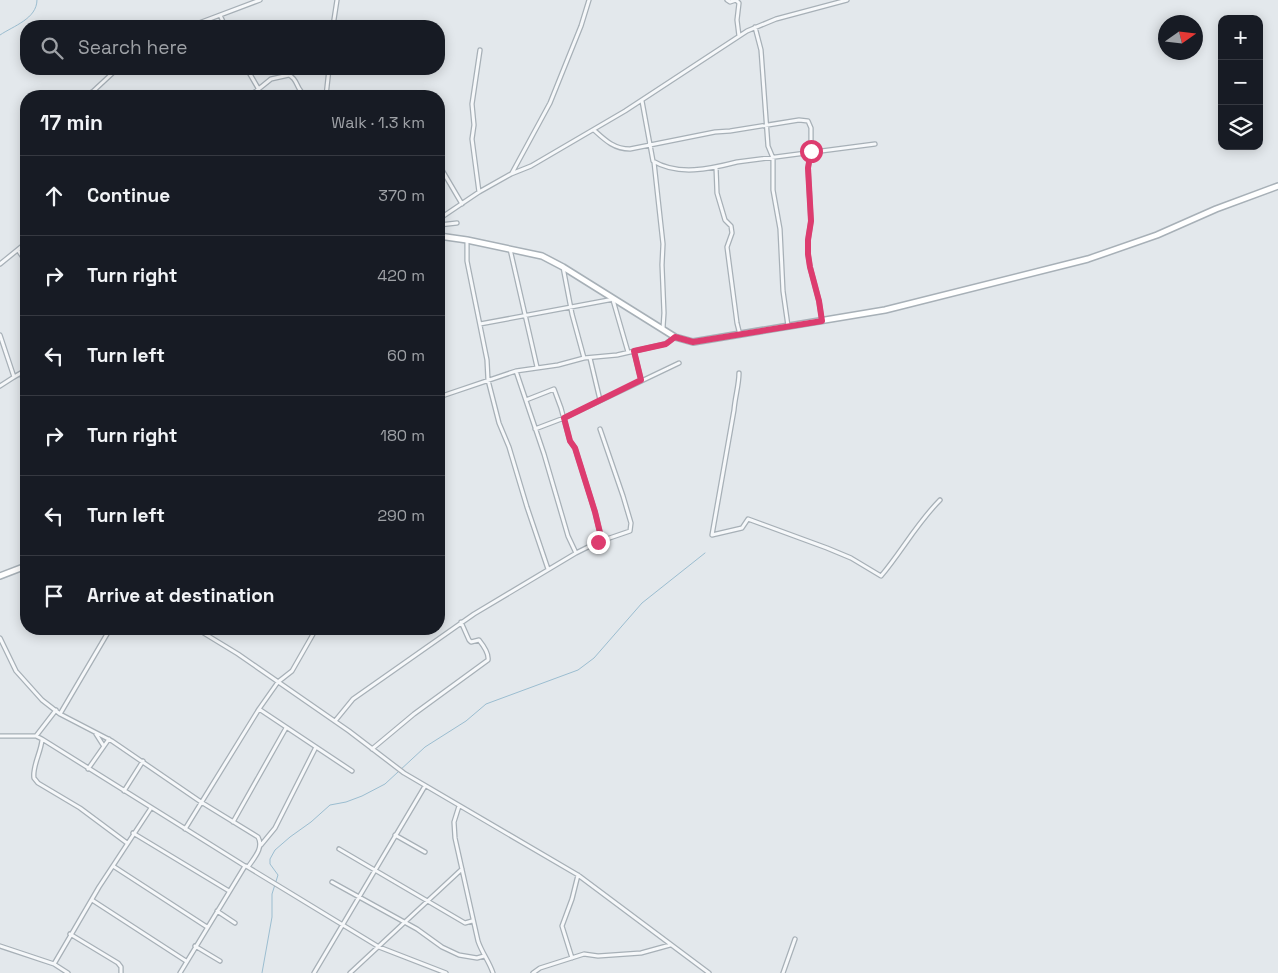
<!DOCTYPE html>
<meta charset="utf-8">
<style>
:root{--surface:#171b24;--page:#242831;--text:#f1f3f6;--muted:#9ea1a6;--line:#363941}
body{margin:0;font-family:"Space Grotesk",sans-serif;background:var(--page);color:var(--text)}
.controls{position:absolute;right:15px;top:15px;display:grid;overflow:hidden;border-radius:10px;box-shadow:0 2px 12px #0003}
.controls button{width:45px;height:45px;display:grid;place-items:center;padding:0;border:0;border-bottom:1px solid var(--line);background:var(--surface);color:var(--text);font:25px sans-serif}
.compass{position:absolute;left:1158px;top:15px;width:45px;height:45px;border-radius:50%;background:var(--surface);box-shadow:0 2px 12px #0003;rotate:76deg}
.stop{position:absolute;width:15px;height:15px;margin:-11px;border:4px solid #dd3c6f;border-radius:50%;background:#fff}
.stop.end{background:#dd3c6f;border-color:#fff;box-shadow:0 1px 5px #0008}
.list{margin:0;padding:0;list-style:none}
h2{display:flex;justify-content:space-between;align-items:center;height:65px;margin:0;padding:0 20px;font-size:21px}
h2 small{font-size:16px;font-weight:400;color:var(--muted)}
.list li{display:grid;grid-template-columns:32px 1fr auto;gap:15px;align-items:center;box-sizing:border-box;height:80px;padding:0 20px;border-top:1px solid var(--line)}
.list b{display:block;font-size:19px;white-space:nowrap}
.list em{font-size:16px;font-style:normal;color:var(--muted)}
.icon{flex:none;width:28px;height:28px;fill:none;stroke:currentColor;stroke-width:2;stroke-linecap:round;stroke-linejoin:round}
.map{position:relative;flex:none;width:1278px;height:973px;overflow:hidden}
.search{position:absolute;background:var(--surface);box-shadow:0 2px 12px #0003;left:20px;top:20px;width:425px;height:55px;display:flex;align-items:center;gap:12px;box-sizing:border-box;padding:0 18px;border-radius:20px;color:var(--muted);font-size:19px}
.panel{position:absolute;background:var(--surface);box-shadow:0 2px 12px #0003;left:20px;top:90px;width:425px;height:545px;border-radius:20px}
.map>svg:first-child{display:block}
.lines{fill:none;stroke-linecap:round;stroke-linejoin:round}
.stream{stroke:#9bbdd0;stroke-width:1}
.street-casing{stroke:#a7b0b7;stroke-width:5.5}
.secondary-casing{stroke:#a7b0b7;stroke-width:8}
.street{stroke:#f6f8fa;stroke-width:3}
.secondary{stroke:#fff;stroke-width:5}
.route{stroke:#dd3c6f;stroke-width:6}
</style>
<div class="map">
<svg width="1278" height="973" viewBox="0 0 1278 973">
<rect width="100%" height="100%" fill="#e3e8ec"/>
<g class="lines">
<path class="stream" d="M0 35C13 26 37 19 37 0
M262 973 272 917V894L278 875 270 864V859L275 850 290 837 311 822 330 805 346 802 362 796 385 784 425 747 466 721 486 704 578 670 594 658 642 603 705 553"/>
<g class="street-casing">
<path id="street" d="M727 0 730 2 736 0 739 3 737 20 739 36
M220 15 225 26
M191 26 260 0
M333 26 337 0
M755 27 761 50 768 146 773 158V190L780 229 783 291 788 326
M247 69 258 88
M92 92 110 96
M88 96 117 69
M250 96 271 79 289 75C299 80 295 89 306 96
M326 96 329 69
M642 101 653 161C678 176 710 169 737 162L875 144
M594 130C605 140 614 149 630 149L715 132 730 131 799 120 808 121 811 128V150L808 168 811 221 808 240V254L810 267 819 301 822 321
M26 140C21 151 22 162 26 174
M654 162 663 244 662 265 664 313 663 328
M716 167 717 193 725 220 731 226 732 233 727 247 737 323 740 335
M442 170 462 204
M512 173 550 103 581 26 589 0
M479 192 472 139 474 125 472 104 480 50
M439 219 479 192 511 174 531 166 625 111 747 31 776 19 847 0
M439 225 457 223
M467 240V261L487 360 488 380 499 423 509 447 527 507 548 569
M510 249 537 367
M18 250 26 262
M0 264 26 243
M563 267 572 314 584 358
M613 300 628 352
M480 324 614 299
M0 335 14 377 0 386
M634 351 641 380
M590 358 600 400
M516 371 544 454 568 536 576 553
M21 373 26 387
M739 373C739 385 735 397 734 410L712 535 742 528 748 519 827 548 851 558 881 576C902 551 917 523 940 500
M14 377 26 370
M439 397 516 371 558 365 584 358 617 355 665 344 675 337
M526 400 554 389 561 408 570 441 575 448 595 512 602 541
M535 429 564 418 679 363
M197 629 238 654 349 731 404 773 578 875 709 973
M0 638 16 671 42 700 60 714 112 741 201 802 258 837C264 848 254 858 248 867
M259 709 352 771
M60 714 110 629
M335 721 353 699 474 614 576 553 598 542 630 531 631 523 623 496 600 429
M96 734 103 745
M0 736H36L42 739 245 866 180 973
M36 736 56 710
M42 740C41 752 32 767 34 778L38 783 80 808 127 843
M372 749 414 714 488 660C489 654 483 645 479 640L471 642 469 640 461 622
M88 769 109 739
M124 791 143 761
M459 806 454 822 455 838 478 941C482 953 489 961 493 973
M233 822 286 728
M185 829 259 709 278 682 292 671 316 629
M133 833 229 891
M395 835 425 852
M261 845 275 828 316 747
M339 849 465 923 472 921
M113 866 207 927
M246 866 379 947 446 973
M332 882 417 929 442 947 459 955 477 958 484 956
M92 900 186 961
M217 911 235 923
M70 934 118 963 121 967V973
M0 946 54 964 68 973
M195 946 220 961
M572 958 562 926 572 899 578 875
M54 964 99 887 151 808
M314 973 425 786
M350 973 462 869
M533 973 540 968 584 954 598 956 641 953 670 945
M783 973 795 939"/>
</g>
<g class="secondary-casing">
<path id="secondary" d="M439 236 467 240 542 256 563 267 675 337 693 342 885 310 1088 259 1157 235 1216 209 1278 186
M0 576 26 566"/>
</g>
<use href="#street" class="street"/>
<use href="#secondary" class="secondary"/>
</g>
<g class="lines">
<path class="route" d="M598 542 602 541 595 512 575 448 570 441 564 418 641 380 634 351 666 344 675 337 693 342 822 321 819 301 810 267 808 254V240L811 221 808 168 811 151"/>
</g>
</svg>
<div class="controls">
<button>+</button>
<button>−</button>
<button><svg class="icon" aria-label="layers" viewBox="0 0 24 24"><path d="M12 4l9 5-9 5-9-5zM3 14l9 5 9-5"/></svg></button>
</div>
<svg class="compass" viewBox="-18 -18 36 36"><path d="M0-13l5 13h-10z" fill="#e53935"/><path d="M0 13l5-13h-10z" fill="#9ea1a6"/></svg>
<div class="stop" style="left:811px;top:151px"></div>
<div class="stop end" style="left:598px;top:542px"></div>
<div class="search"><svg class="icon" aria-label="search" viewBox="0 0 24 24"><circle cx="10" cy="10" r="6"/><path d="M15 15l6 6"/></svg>Search here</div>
<section class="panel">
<h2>17 min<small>Walk · 1.3 km</small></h2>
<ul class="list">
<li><svg class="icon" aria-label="ahead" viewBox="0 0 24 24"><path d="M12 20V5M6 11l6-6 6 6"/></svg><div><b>Continue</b></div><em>370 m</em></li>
<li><svg class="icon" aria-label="right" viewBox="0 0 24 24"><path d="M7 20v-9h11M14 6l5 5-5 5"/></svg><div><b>Turn right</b></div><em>420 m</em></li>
<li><svg class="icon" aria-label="left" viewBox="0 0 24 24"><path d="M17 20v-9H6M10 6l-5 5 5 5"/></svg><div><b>Turn left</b></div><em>60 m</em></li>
<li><svg class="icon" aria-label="right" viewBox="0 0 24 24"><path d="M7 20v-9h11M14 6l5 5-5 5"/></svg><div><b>Turn right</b></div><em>180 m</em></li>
<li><svg class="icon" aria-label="left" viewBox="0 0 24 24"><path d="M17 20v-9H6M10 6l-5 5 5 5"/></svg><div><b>Turn left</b></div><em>290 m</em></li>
<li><svg class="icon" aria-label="arrive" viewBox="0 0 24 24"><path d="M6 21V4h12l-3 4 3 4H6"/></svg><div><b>Arrive at destination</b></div></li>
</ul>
</section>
</div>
